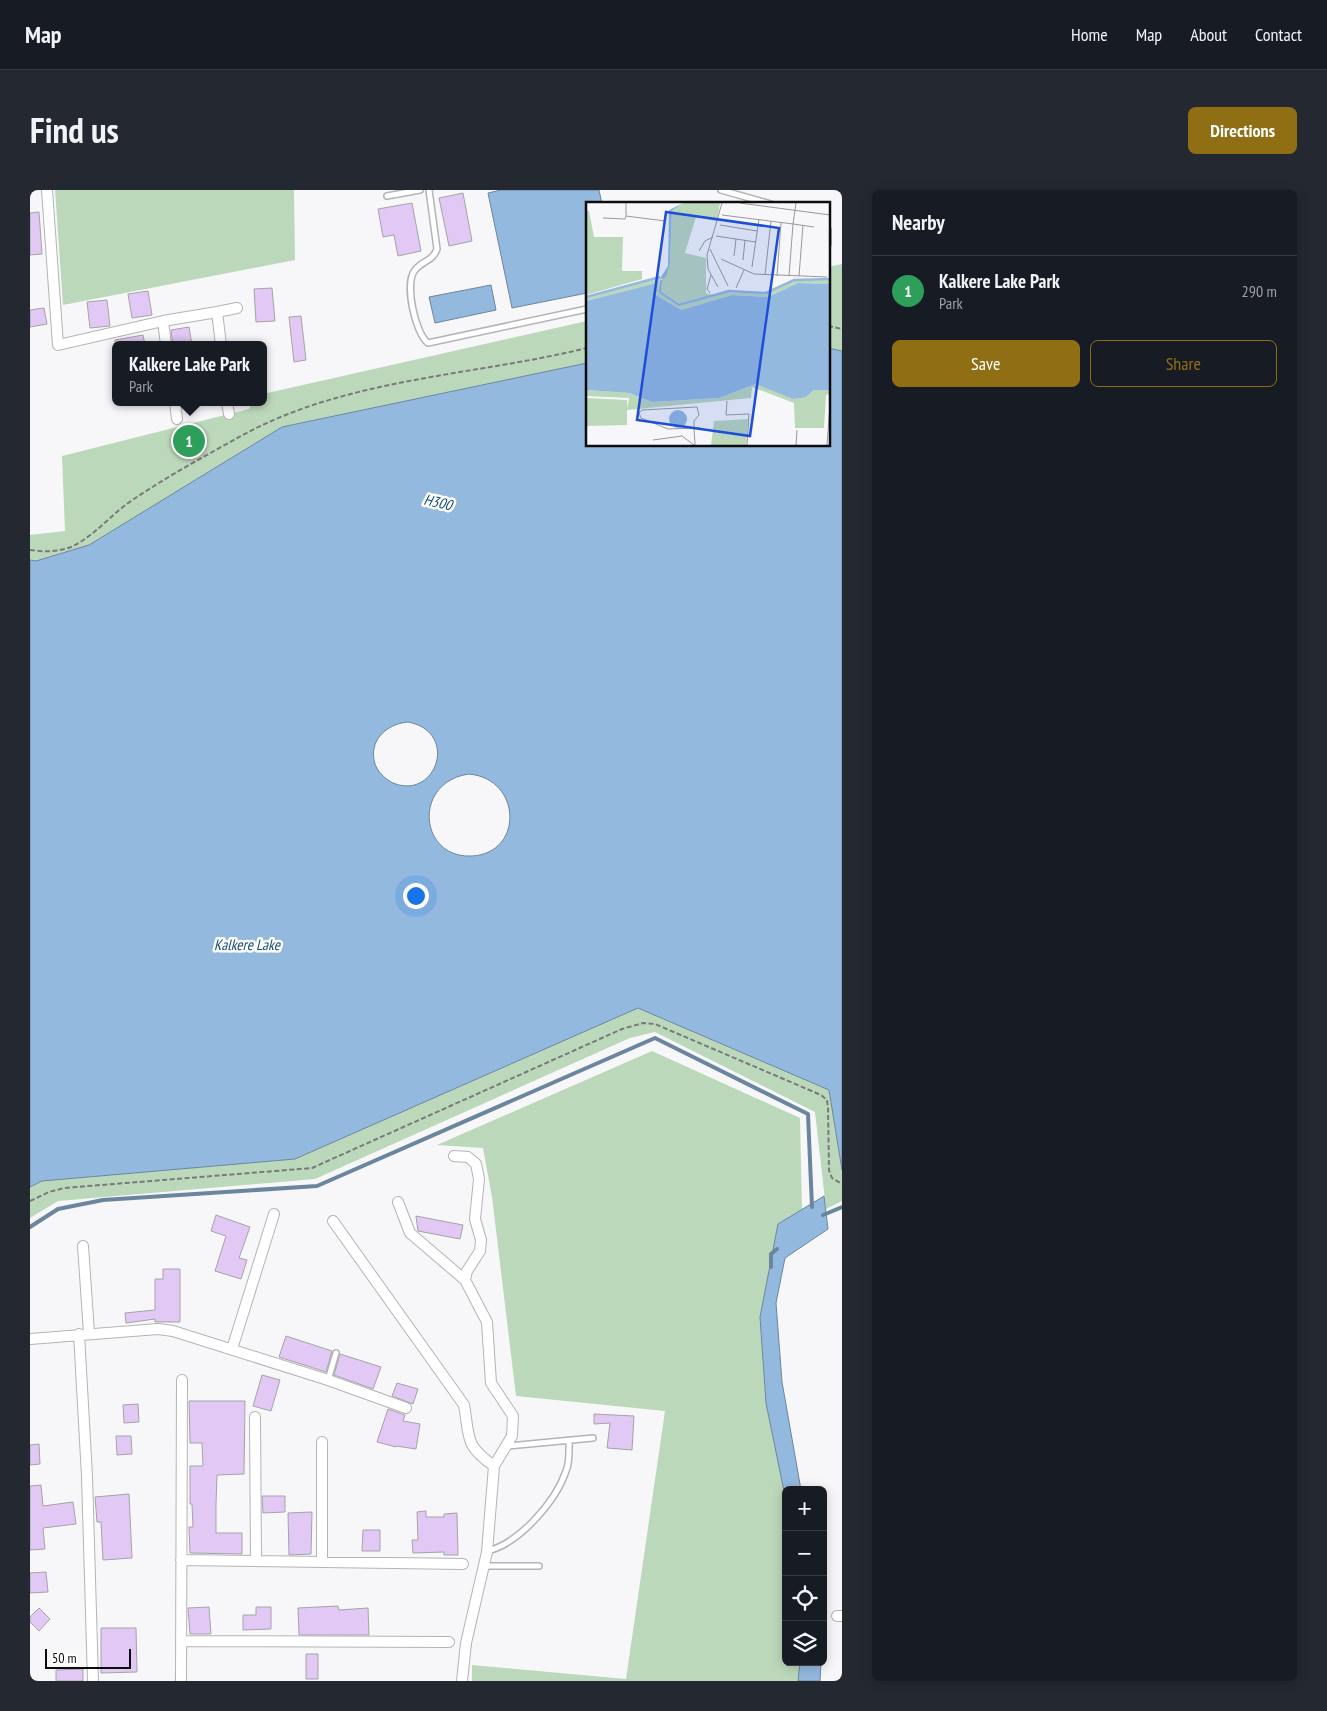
<!DOCTYPE html>
<meta charset="utf-8">
<style>
:root{--surface:#171b24;--page:#242831;--text:#f1f3f6;--muted:#9ea1a6;--line:#363941;--accent:#906f14}
body{margin:0;font-family:"PT Sans Narrow",sans-serif;background:var(--page);color:var(--text)}
.controls{position:absolute;right:15px;bottom:15px;display:grid;overflow:hidden;border-radius:8px;box-shadow:0 2px 12px #0003}
.controls button{width:45px;height:45px;display:grid;place-items:center;padding:0;border:0;border-bottom:1px solid var(--line);background:var(--surface);color:var(--text);font:25px sans-serif}
.scale{position:absolute;left:15px;bottom:12px;width:86px;box-sizing:border-box;padding-left:5px;border:2px solid #0c0c0d;border-top:0;font-size:14px;line-height:18px;white-space:nowrap;color:#0c0c0d;-webkit-text-stroke:4px #fff;paint-order:stroke}
.you{position:absolute;left:385px;top:705px;width:18px;height:18px;margin:-12px;border:4px solid #fff;border-radius:50%;background:#1a73e8;box-shadow:0 0 0 8px #1a73e833}
.badge{display:grid;place-items:center;width:32px;height:32px;border-radius:50%;background:var(--accent);color:#fff;font-size:16px;font-weight:700}
.pin{position:absolute;translate:-50% -50%;border:2px solid #fff;box-shadow:0 1px 5px #0006}
.popup{position:absolute;left:82px;top:151px;width:155px;height:65px;box-sizing:border-box;display:grid;place-content:center;border-radius:8px;background:var(--surface);filter:drop-shadow(0 1px 4px #0005);font-size:16px;white-space:nowrap;color:var(--muted)}
.popup b{font-size:19px;color:var(--text)}
.popup::after{content:'';position:absolute;left:50%;top:100%;margin-left:-10px;border:10px solid transparent;border-top-color:var(--surface)}
.list{margin:0;padding:0;list-style:none}
h2{display:flex;justify-content:space-between;align-items:center;height:65px;margin:0;padding:0 20px;font-size:21px}
h2 small{font-size:16px;font-weight:400;color:var(--muted)}
.list li{display:grid;grid-template-columns:32px 1fr auto;gap:15px;align-items:center;box-sizing:border-box;height:70px;padding:0 20px;border-top:1px solid var(--line)}
.list b{display:block;font-size:19px;white-space:nowrap}
.list p{margin:0;font-size:16px;white-space:nowrap;color:var(--muted)}
.list em{font-size:16px;font-style:normal;color:var(--muted)}
.actions{display:flex;gap:10px;padding:15px 20px}
.actions a{flex:1;padding:11px 0;border:1px solid var(--accent);border-radius:8px;text-align:center;font-size:18px;color:var(--accent)}
.actions .main{background:var(--accent);color:#fff}
.icon{flex:none;width:28px;height:28px;fill:none;stroke:currentColor;stroke-width:2;stroke-linecap:round;stroke-linejoin:round}
.map{position:relative;flex:none;width:812px;height:1491px;overflow:hidden;border-radius:8px}
header{display:flex;align-items:center;gap:30px;box-sizing:border-box;height:70px;padding:0 25px;background:var(--surface);border-bottom:1px solid var(--line)}
header strong{font-size:24px}
nav{display:flex;gap:28px;margin-inline-start:auto;font-size:18px}
.intro{display:flex;align-items:center;justify-content:space-between;box-sizing:border-box;height:120px;padding:0 30px}
h1{margin:0;font-size:35px}
.button{padding:12px 22px;border-radius:8px;background:var(--accent);color:#fff;font-size:18px;font-weight:700}
main{display:flex;gap:30px;padding:0 30px}
aside{flex:1;background:var(--surface);border-radius:8px;box-shadow:0 2px 12px #0003}
.map>svg:first-child{display:block}
.green{fill:#bcd8ba}
.water{fill:#94b9de;stroke:#6b859f;fill-rule:evenodd}
.lines{fill:none;stroke-linecap:round;stroke-linejoin:round}
.stream{stroke:#6b859f;stroke-width:4}
.building{fill:#e1c8f5;stroke:#a5a3a6}
.service-casing{stroke:#b3b4b6;stroke-width:8}
.minor-casing{stroke:#b3b4b6;stroke-width:12}
.path{stroke:#79797b;stroke-width:2;stroke-dasharray:5 2.5;stroke-linecap:butt}
.service{stroke:#fff;stroke-width:5}
.minor{stroke:#fff;stroke-width:10}
.labels{text-anchor:middle;dominant-baseline:central;stroke-width:5;stroke-linejoin:round;paint-order:stroke}
.water-label{font-size:15px;font-style:italic;fill:#144c7a;stroke:#fff}
.inset-river{fill:none;stroke:#94b9de;stroke-width:2.5}
.inset-road{fill:none;stroke:#99999b;stroke-width:1}
.view{fill:#1d4ed8;fill-opacity:0.15;stroke:#1d4ed8;stroke-width:2.5}
.inset-edge{fill:none;stroke:#0c0c0d;stroke-width:2.5}
</style>
<header>
<strong>Map</strong>
<nav><a>Home</a><a>Map</a><a>About</a><a>Contact</a></nav>
</header>
<div class="intro"><h1>Find us</h1><a class="button">Directions</a></div>
<main>
<div class="map">
<svg width="812" height="1491" viewBox="0 0 812 1491">
<rect width="100%" height="100%" fill="#f7f7fa"/>
<path class="green" d="M25 0H264L265 70 33 115Z
M812 74V161L798 158V77Z
M557 131V173L252 237 59 355 6 371 0 370V345L35 341 32 266 219 219 223 212H233V204Z
M608 818 799 900 812 980V1011L796 1019 785 922 625 842 600 848 285 989 28 1011 0 1028V997L12 991 265 969Z
M622 861 770 928 772 1019 748 1034 730 1127 736 1213 756 1311V1472H770L768 1491H442V1475L596 1489 635 1221 486 1206 462 1007 453 958 407 955Z"/>
<path class="water" d="M471 0H569L572 14H557V103L482 118 458 3Z
M461 95 466 120 405 133 399 107Z
M798 158 812 161V980L799 900 608 818 265 969 12 991 0 997V370L6 371 59 355 252 237 557 173V255H798ZM378 532C430 542 406 611 363 593 355 589 348 582 345 574 338 551 356 534 378 532ZM439 584C492 589 494 663 442 666 389 669 382 592 439 584Z
M794 1006 798 1039 755 1068 746 1113 752 1192 771 1300H756V1311L736 1213 730 1127 748 1034Z
M770 1472H791L790 1491H768Z"/>
<g class="lines">
<path class="stream" d="M793 1025 812 1017
M0 1037 28 1019 73 1010 287 996 625 848 778 924 782 1017
M741 1077V1064L747 1059"/>
</g>
<path class="building" d="M433 3 442 51 419 56 409 8Z
M382 13 391 61 368 66 364 45 353 47 348 19Z
M9 22 12 64 0 65V23Z
M242 98 245 131 226 132 224 99Z
M118 101 122 125 102 128 98 104Z
M77 110 80 136 60 138 57 112Z
M14 118 17 134 0 137V120Z
M271 126 276 170 264 172 259 127Z
M159 137 162 155H143L141 140Z
M113 145 115 155H85V150Z
M186 1025 220 1037 209 1068 217 1070 211 1089 185 1081 196 1046 181 1041Z
M386 1026 433 1035 430 1049 388 1041Z
M133 1079H150V1132H125V1129L96 1133 95 1123 125 1120V1089H133Z
M256 1146 302 1161 296 1182 249 1167Z
M310 1164 351 1177 343 1199 304 1185Z
M232 1185 250 1190 241 1221 223 1216Z
M367 1193 388 1199 383 1214 362 1206Z
M159 1211H215L214 1284 187 1285 186 1314V1343H212V1364L160 1363 159 1337H163L162 1314H160V1276H173L172 1253H160Z
M108 1214 109 1232 94 1233 93 1215Z
M358 1219 375 1225 373 1231 390 1234 386 1259 366 1256V1257L347 1252Z
M564 1224 604 1226 602 1260 577 1258 580 1233 564 1234Z
M86 1246H101L102 1264 87 1265Z
M9 1254 10 1274 0 1275V1255Z
M11 1295 13 1316 43 1312 46 1334 13 1338 15 1359 0 1360V1296Z
M99 1304 102 1368 73 1370 71 1332H67L65 1307Z
M232 1306H255V1322L233 1323Z
M396 1321V1327H414V1324L427 1323 428 1365H414V1362L383 1363 382 1350H388L387 1322Z
M282 1322 281 1364 259 1365 258 1323Z
M333 1340H350V1361H332Z
M16 1382 18 1402 0 1403V1383Z
M308 1416 309 1420 338 1418 339 1445H269L268 1418Z
M179 1417 181 1444H160L158 1418Z
M226 1417H241V1439L213 1440V1425H226Z
M9 1418 20 1429 9 1441 0 1432V1427Z
M71 1438H106L107 1482 71 1483Z
M276 1464H288V1489H276Z
M53 1479V1491H26V1480Z"/>
<g class="lines">
<g class="service-casing">
<path id="service" d="M399 0 407 59C403 71 392 71 385 80 374 93 385 143 398 153L557 119
M691 0 741 14
M357 6 390 0
M798 40V54
M298 1190 306 1163
M477 1256 563 1248
M457 1361C489 1354 526 1311 536 1281 540 1272 539 1260 539 1250
M453 1376H509"/>
</g>
<g class="minor-casing">
<path id="minor" d="M17 0 28 155 133 131 187 122 191 155
M187 122 207 118
M133 131 136 155
M145 212 147 229
M197 212 199 224
M424 966 438 967 446 974 449 989 445 1029 451 1050 450 1061 437 1081 435 1090
M368 1012 380 1043 435 1090 457 1132 461 1193 483 1226 482 1246 464 1276 457 1362 436 1453 432 1491
M303 1031 434 1215C440 1248 434 1255 464 1276
M53 1056 59 1143
M49 1144 57 1286 63 1491
M0 1149 128 1139 143 1141 298 1190 376 1218
M202 1159 244 1024
M225 1227 226 1371
M292 1252V1372
M151 1370 433 1374
M807 1426H812
M151 1451 419 1452
M151 1491 152 1190"/>
</g>
<path class="path" d="M798 136 812 139
M0 360C14 362 28 362 41 357 65 346 82 323 104 309 138 286 175 266 211 246 316 188 443 186 557 158
M0 1011 19 1002 34 998 282 978 592 839 613 833 625 834 791 905 797 910 798 918 799 980 802 988 812 994"/>
<use href="#service" class="service"/>
<use href="#minor" class="minor"/>
</g>
<g class="labels">
<g class="water-label">
<text transform="translate(408 312) rotate(13)">H300</text>
<text x="217" y="754">Kalkere Lake</text>
</g>
</g>
<g transform="translate(556 12)">
<rect width="244" height="244" fill="#f7f7fa"/>
<path d="M97 1H134L131 19 110 15 99 51 120 56V91L126 93 94 102 75 89 76 77 84 62 86 9ZM0 9H3L8 35H37L36 69H56V77L0 93ZM73 76V90L93 104 143 90 180 92 209 78H244V82L212 81 182 95 146 93 95 108 70 93V81L0 99V96ZM170 182 220 195 228 188H244V192L240 193 238 226H209L208 201 166 185 165 196 41 208V223L0 224V196L41 198V207L43 196 0 194V188L43 191 66 200 133 196ZM162 217 160 243H125L128 219Z" fill="#bcd8ba"/>
<path d="M97 1 86 9 84 62 80 75 73 78 82 64 83 8ZM70 81V93L95 108 146 93 182 95 212 81 244 82V188H228L220 195 207 197 170 182 133 196 66 200 43 191 0 188V99ZM83 217a9 9 0 1 1 18 0a9 9 0 1 1-18 0Z" fill="#94b9de"/>
<path class="inset-river" d="M75 78 74 90 93 103 143 89 180 91 208 78 244 77M0 95 74 75"/>
<path class="inset-road" d="M40 1V14L79 19M154 1 244 13M136 13 207 22 210 1M17 16 39 17 40 14M134 23 171 29M130 34 170 40M124 47 142 84M113 49 119 39 127 35M148 54 150 37M135 57 168 72 241 75M157 58 159 38M166 65 173 17M179 73 185 19M191 74 195 21M203 74 207 22 228 25M213 74 217 23M132 85 122 67 121 53 136 1M150 86 158 68M124 91 121 87 125 73M141 199 140 213 163 212 161 243M67 238 96 234 108 243M109 243 108 226V219L113 213 111 205 56 208 53 211 55 216 82 227H83L108 226H114M210 243 211 228M241 243 244 203"/>
<path class="view" d="M80 10 193 26 164 234 51 218Z"/>
<rect width="244" height="244" class="inset-edge"/>
</g>
</svg>
<div class="controls">
<button>+</button>
<button>−</button>
<button><svg class="icon" aria-label="locate" viewBox="0 0 24 24"><circle cx="12" cy="12" r="6"/><path d="M12 2v4M12 18v4M2 12h4M18 12h4"/></svg></button>
<button><svg class="icon" aria-label="layers" viewBox="0 0 24 24"><path d="M12 4l9 5-9 5-9-5zM3 14l9 5 9-5"/></svg></button>
</div>
<div class="scale">50 m</div>
<div class="you"></div>
<div class="pin badge" style="left:159px;top:251px;background:#2e9e5b">1</div>
<div class="popup"><b>Kalkere Lake Park</b>Park</div>
</div>
<aside>
<h2>Nearby<small></small></h2>
<ul class="list">
<li><span class="badge" style="background:#2e9e5b">1</span><div><b>Kalkere Lake Park</b><p>Park</p></div><em>290 m</em></li>
</ul>
<div class="actions"><a class="main">Save</a><a>Share</a></div>
</aside>
</main>
